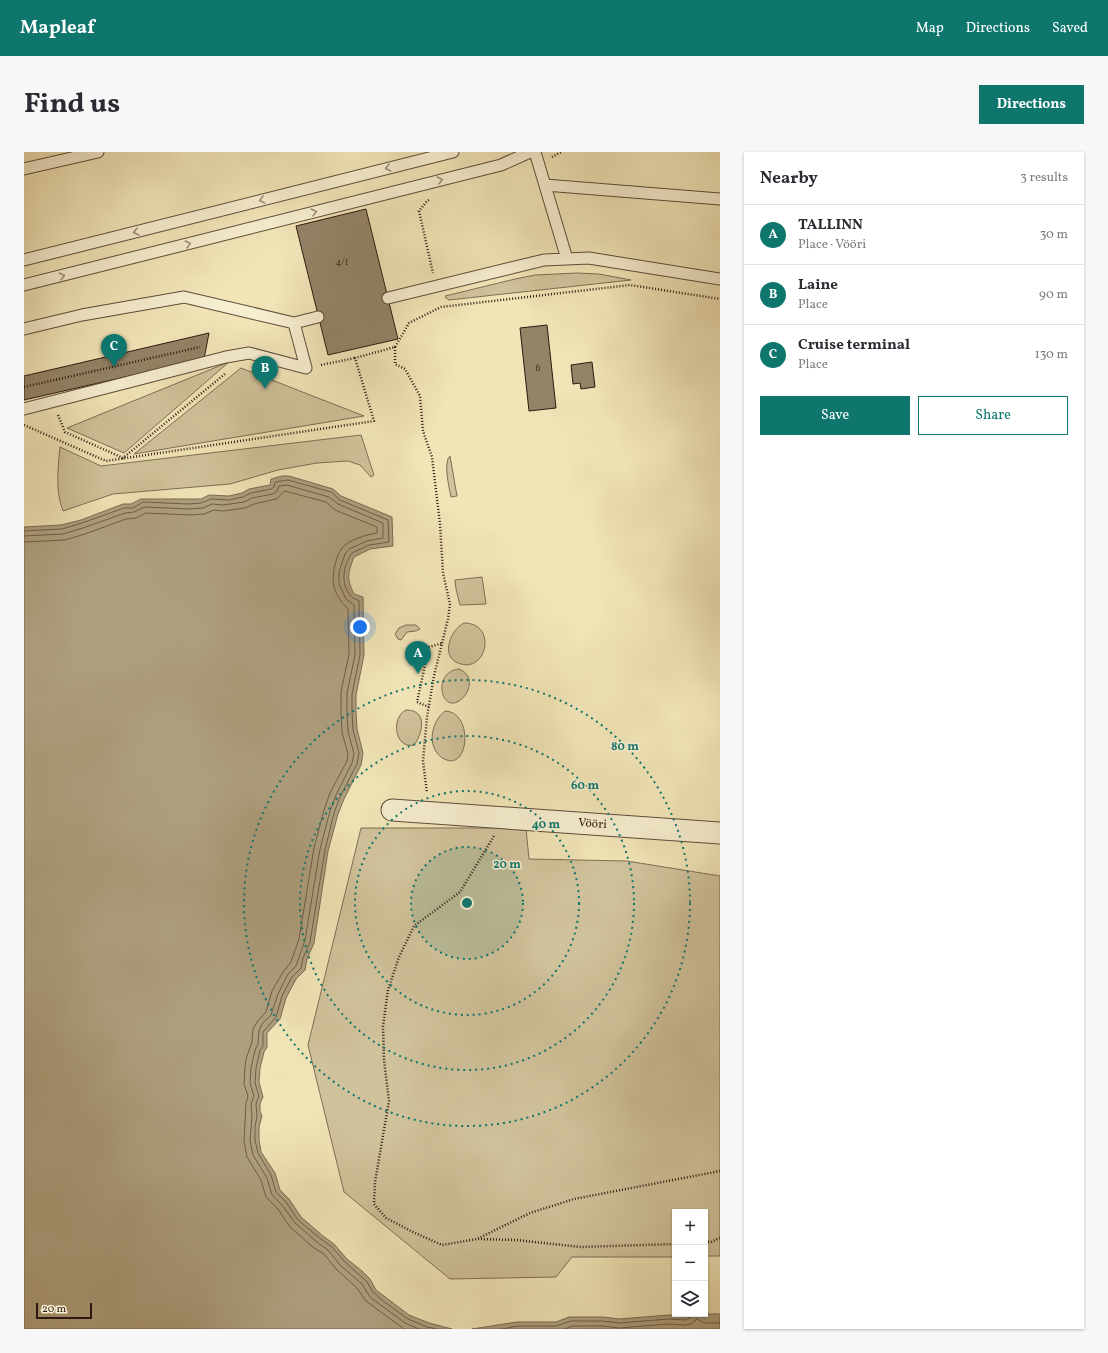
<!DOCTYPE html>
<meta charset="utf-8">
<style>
:root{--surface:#fff;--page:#f7f7f7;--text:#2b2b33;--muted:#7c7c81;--line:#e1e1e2;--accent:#0f766e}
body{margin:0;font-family:Vollkorn,serif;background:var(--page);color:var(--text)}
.controls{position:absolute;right:12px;bottom:12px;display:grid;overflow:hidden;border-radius:0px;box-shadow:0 1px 3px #0004}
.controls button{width:36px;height:36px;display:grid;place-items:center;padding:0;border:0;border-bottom:1px solid var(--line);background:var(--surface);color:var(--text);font:20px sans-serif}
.scale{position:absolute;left:12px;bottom:10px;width:56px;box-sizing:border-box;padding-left:4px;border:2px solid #2d1911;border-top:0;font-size:11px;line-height:14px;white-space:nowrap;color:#2d1911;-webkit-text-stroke:3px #f6eed0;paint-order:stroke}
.you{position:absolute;left:336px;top:475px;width:14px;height:14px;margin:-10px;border:3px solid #fff;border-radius:50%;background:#1a73e8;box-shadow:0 0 0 6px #1a73e833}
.badge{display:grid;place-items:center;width:26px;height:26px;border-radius:50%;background:var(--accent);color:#fff;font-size:13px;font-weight:700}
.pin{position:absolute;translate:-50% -33px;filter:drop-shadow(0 1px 2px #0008)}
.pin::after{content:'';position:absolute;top:21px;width:14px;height:12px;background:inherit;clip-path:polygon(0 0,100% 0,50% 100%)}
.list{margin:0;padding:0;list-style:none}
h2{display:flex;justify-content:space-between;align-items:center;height:52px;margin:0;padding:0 16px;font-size:17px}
h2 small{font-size:13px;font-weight:400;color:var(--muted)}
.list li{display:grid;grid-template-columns:26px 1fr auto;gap:12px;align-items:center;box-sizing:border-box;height:60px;padding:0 16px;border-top:1px solid var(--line)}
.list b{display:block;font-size:15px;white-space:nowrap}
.list p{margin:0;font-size:13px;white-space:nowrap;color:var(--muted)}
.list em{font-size:13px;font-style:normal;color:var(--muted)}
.actions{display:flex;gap:8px;padding:12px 16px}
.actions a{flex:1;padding:9px 0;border:1px solid var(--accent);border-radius:0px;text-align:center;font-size:14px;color:var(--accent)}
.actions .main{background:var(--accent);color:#fff}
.icon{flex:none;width:22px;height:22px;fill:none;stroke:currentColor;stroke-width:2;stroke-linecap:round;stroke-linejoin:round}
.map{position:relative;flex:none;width:696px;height:1177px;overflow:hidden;border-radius:0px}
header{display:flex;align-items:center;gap:24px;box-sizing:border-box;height:56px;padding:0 20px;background:var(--accent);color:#fff}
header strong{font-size:19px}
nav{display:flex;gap:22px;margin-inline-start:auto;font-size:14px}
.intro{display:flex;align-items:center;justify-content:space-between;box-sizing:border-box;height:96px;padding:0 24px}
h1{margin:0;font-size:28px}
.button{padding:10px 18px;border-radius:0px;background:var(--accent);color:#fff;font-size:14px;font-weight:700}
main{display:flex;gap:24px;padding:0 24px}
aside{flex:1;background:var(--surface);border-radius:0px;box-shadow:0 1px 3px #0004}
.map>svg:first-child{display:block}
.green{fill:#d0c29b;stroke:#7e6e56}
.water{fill:#aea07f;stroke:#7a6a53}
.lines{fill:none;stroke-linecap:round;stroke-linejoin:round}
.shore{stroke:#6e5c48;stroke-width:1}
.building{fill:#938367;stroke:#2d1911}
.lane-casing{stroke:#5e4c3a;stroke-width:13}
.street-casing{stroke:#5e4c3a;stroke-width:23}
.path{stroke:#2d1911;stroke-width:2.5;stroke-dasharray:1 2;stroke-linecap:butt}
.lane{stroke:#f6eed0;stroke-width:11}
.street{stroke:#f6eed0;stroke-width:21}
.oneway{stroke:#9c8e7a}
.ring{fill:none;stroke:#0f766e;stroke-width:2;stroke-dasharray:2 4}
.labels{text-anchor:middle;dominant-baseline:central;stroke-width:3;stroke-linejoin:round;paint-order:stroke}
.number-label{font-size:10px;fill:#463426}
.street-label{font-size:12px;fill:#2d1911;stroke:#f6eed0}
.centre{fill:#0f766e;stroke:#f6eed0;stroke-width:2}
.ring-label{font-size:12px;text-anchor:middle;font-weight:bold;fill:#0f766e;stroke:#f6eed0;stroke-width:3;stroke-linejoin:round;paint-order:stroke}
</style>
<header>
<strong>Mapleaf</strong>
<nav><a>Map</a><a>Directions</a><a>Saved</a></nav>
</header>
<div class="intro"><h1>Find us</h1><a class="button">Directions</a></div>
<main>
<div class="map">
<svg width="696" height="1177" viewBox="0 0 696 1177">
<rect width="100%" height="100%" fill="#f1e5b7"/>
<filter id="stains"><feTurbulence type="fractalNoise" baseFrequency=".005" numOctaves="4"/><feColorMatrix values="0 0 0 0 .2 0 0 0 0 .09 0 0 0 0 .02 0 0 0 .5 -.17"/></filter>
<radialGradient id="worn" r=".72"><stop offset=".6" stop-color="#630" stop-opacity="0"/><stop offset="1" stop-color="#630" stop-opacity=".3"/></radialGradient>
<path class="green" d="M553 121 575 122 607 128 425 148 422 146 421 144 491 127 511 123Z
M205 210 100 301 43 276Z
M217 216 340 264 110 302Z
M337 283 350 323 347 325 336 313 324 309 293 311 254 318 206 332 89 342 39 359C31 339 34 316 36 295L77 314Z
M426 304 433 344 427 345C425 335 419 310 426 304Z
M458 425 462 452 436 453 432 437 431 428Z
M440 471C474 471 463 523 434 511 416 504 427 477 440 471Z
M382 473H392L396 477 392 479 383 480 377 488 374 487 371 482 375 476Z
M435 517C462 528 429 568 419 543 415 530 422 518 435 517Z
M382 558C404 558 399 581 390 593 370 597 367 565 382 558Z
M421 559C451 560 445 625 417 605 402 593 408 569 421 559Z
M337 676H502L505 707 603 709 696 724V1104H681V1060H651V1105H548L532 1125 426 1127 320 1040 284 893Z"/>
<path class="water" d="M258 324H265L309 337 317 344 368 365 369 394 346 397 330 405C324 421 322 426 330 442L339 445 340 503 332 543V560L333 577 339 601 337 613 320 647 314 662 304 699 290 791 283 807 281 818 272 827 262 846 256 867 243 881V895L240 900 236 916 235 930 239 945 236 952V959L238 964 235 975V988L237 1000 251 1021 256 1038 265 1047 277 1065 299 1084 310 1092 323 1107 338 1119 346 1127 352 1138 385 1163 405 1171 428 1177H0V375L37 373 57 368 99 352H107L117 347H177L185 343 205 344 218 341 225 337 246 333 247 327Z
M672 1162H696V1177H448L493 1170H532L545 1165H579L595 1167 645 1163 661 1164Z"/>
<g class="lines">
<path class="shore" d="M0 379 38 377 58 371 100 356H109L119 350 164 352 177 351 187 347 205 348 219 345 227 341 247 337 250 335 251 330 264 328 307 340 316 348 364 368 365 390 345 393 328 401C319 413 316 433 327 444 329 447 333 447 335 449L336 503 328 542V560L329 578 335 601 333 612 316 645 310 661 301 698 286 790 279 806 277 816 268 825 258 844 252 865 239 880V894L236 898 232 916 231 931 235 944 232 952 233 964 231 975V988L234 1001 247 1023 252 1040 262 1050 274 1068 297 1087 308 1095 320 1109 343 1130 349 1140 359 1149 384 1167 403 1175 413 1177
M0 384 39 382 59 376 101 361 110 360 120 355 165 357 179 356 188 352 199 353 220 350 228 346 249 342 253 339 255 334 263 333 305 345 314 352 359 371V386L343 389 325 397 321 402 315 420V432L322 447 330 453 331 503 323 541V560L324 579 330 602 328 611 312 643 306 659 296 697 281 788 272 814 264 822 254 842 247 863 238 872 235 879 234 892 231 898 227 916 226 931 230 944 227 952 228 964 226 989 229 1003 243 1026 248 1043 258 1053 271 1071 294 1091 304 1098 316 1113 338 1132 346 1145 381 1171 395 1177
M0 390 41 388 61 382 102 367 112 366 122 361 166 363 180 362 190 358 199 359 221 356 230 352 252 347 261 339 302 350 311 358 353 375V381C342 383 330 386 321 393 317 396 315 401 313 406 306 428 308 441 324 457L325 502 317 540V560L318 580 324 602 323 609 306 641 300 658 290 696 275 787 267 810 259 820 248 839 242 860 233 870 229 877 228 890 222 907 221 915 220 932 224 944 222 951 220 989 223 1005 237 1028 242 1045 254 1057 266 1075 290 1096 300 1102 312 1117 333 1136 342 1149 380 1177
M478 1177 494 1174H532L547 1169H579L595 1171 645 1167 661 1168 666 1166 667 1162
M541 1177 548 1174H578L595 1176 644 1172 662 1173 667 1172 673 1167 680 1171H696"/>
</g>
<path class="building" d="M342 57 374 187 304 203 272 74Z
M523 173 532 256 505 259 496 176Z
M185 181 180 207 0 248V224Z
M568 210 571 235 557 237 556 231 549 232 547 213Z"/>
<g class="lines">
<g class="lane-casing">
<path id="lane" d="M511 0 543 107
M0 17 74 0
M521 33 696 47
M0 108 429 0
M0 133 477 13 506 0
M364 146 520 108 565 106 696 127
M0 177 58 163 160 145 270 171 294 165
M0 257 202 205 225 201 282 216 270 171"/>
</g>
<g class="street-casing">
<g id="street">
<path id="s1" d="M368 658 696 681"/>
</g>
</g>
<path class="path" d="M528 5 537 0
M405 48 403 49 395 59 409 121
M371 195V212L381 217 396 244 399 279 408 305 416 372 419 421 426 452 424 467 410 524 403 565 399 609 403 641
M297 213 331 206
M0 235 176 195
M34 263 41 280 99 306 202 221
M0 273 82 309 350 269 331 206 371 195 385 171 417 155 606 133 696 147
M405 555 393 550 405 495 419 491
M470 684 436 740 390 774 375 805 364 838 359 874 360 908 365 949 351 1030 350 1052 362 1066 391 1081 418 1093 453 1087 506 1061 550 1047 696 1019
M454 1087 492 1088 557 1095 651 1092
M681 1090H687L696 1086"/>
<use href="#lane" class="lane"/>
<use href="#street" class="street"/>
</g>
<defs><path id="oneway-chevron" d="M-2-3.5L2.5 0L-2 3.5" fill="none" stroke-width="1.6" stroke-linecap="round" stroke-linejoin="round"/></defs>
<g class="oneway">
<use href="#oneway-chevron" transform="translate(364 16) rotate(166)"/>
<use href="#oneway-chevron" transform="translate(416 28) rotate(-14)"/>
<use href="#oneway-chevron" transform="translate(238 48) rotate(166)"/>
<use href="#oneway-chevron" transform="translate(290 60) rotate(-14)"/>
<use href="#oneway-chevron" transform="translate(112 80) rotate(166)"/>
<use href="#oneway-chevron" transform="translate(164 92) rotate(-14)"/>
<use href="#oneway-chevron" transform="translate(38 124) rotate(-14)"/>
</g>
<circle cx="443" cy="751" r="56" fill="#0f766e" fill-opacity=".12"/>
<g class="ring">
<circle cx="443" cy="751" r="56"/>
<circle cx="443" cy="751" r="112"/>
<circle cx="443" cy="751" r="167"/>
<circle cx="443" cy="751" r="223"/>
</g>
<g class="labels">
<g class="number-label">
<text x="318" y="110">4/1</text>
<text x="514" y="216">6</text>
</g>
<g class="street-label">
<text stroke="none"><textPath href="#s1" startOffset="201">Vööri</textPath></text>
</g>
</g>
<circle cx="443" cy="751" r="6" class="centre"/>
<g class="ring-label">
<text x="601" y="598">80 m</text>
<text x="561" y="637">60 m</text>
<text x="522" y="676">40 m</text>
<text x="483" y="716">20 m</text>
</g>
<rect width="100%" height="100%" filter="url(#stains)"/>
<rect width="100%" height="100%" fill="url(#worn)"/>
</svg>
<div class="controls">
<button>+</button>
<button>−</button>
<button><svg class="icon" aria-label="layers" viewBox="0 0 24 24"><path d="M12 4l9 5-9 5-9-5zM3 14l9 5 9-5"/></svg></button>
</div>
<div class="scale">20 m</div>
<div class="you"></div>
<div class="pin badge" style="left:394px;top:522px">A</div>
<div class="pin badge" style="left:241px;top:237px">B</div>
<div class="pin badge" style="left:90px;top:215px">C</div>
</div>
<aside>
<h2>Nearby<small>3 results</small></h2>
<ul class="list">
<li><span class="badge">A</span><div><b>TALLINN</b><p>Place · Vööri</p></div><em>30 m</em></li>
<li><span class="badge">B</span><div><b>Laine</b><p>Place</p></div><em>90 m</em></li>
<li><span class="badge">C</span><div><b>Cruise terminal</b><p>Place</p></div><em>130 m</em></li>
</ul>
<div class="actions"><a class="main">Save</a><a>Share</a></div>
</aside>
</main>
